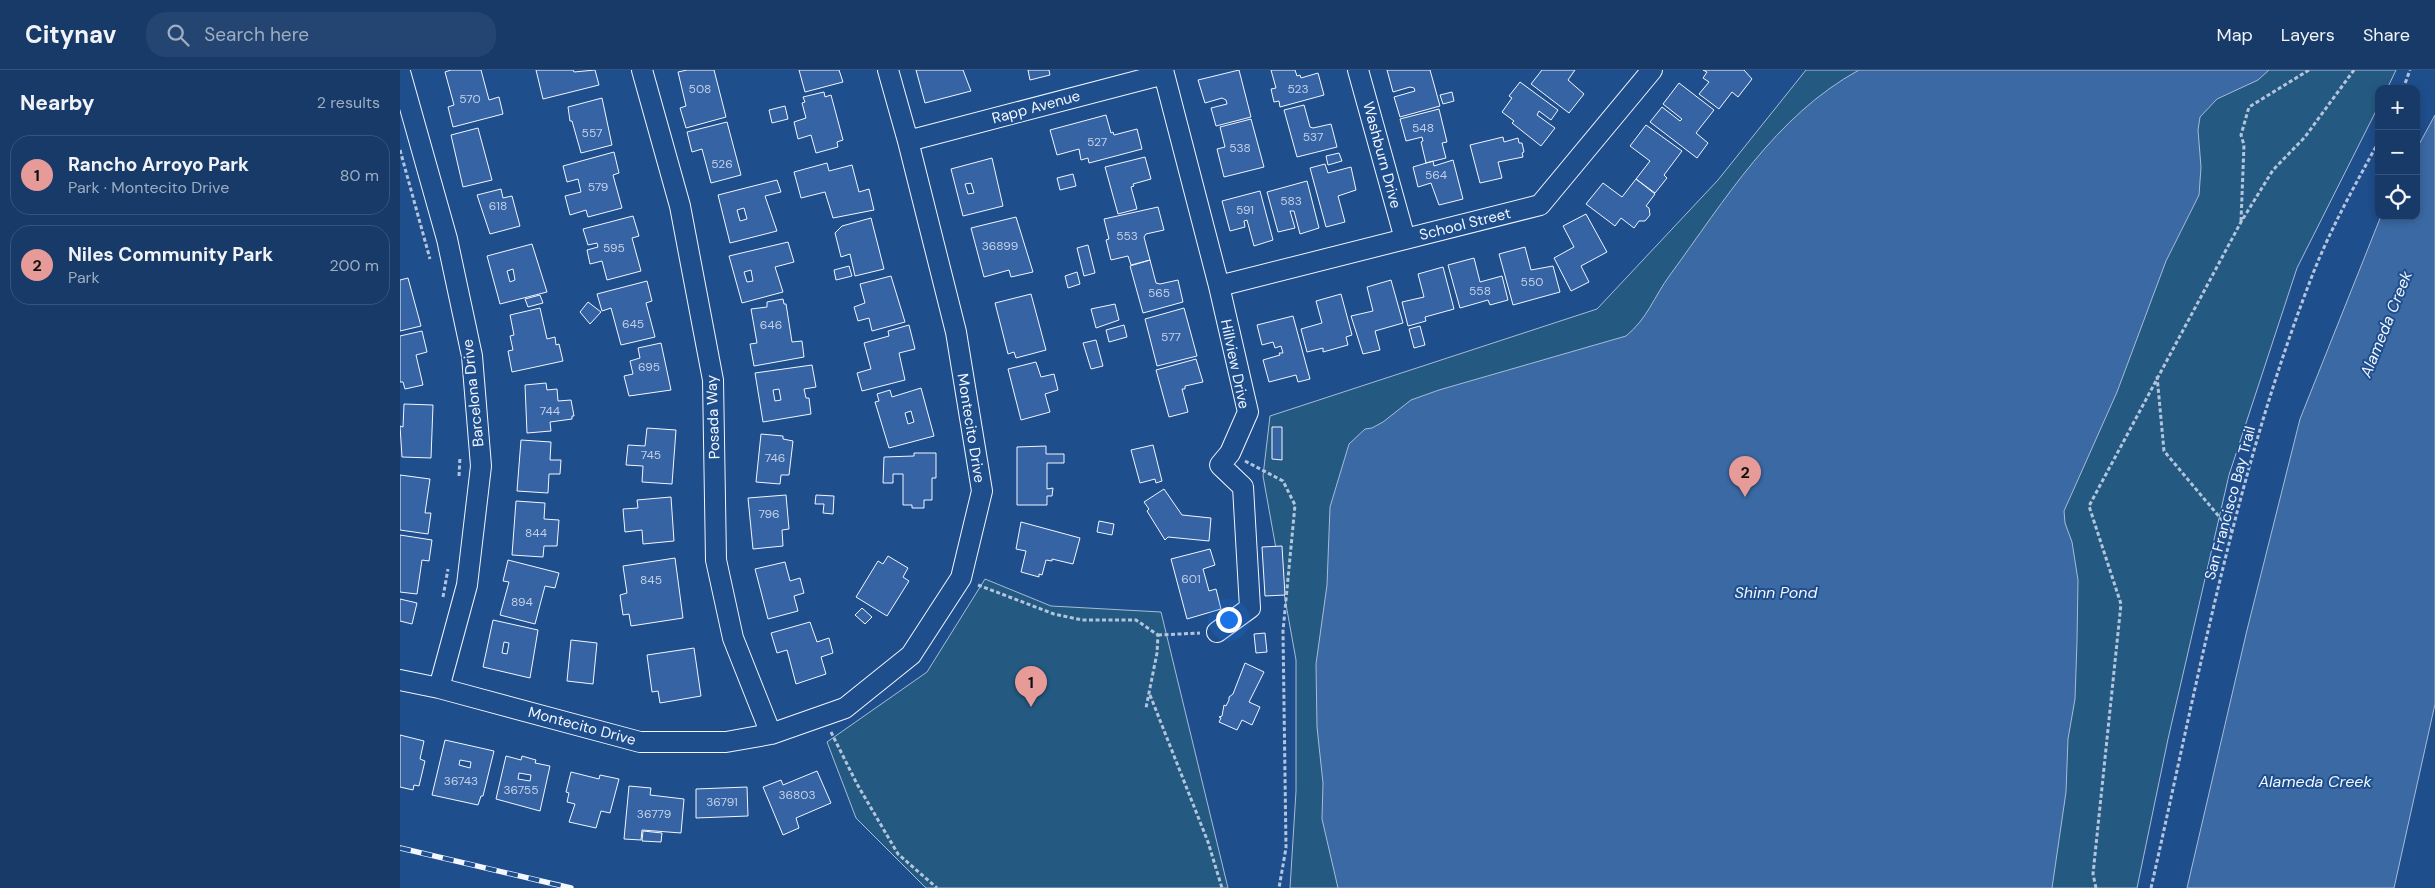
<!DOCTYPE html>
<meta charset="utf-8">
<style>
:root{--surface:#173a69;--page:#244571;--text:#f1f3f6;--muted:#9eadc0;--line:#36547d;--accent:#e69b98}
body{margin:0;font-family:"DM Sans",sans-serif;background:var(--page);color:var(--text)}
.controls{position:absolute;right:15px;top:15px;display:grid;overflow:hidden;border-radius:10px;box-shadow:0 2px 8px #0003}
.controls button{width:45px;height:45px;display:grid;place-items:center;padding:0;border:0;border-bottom:1px solid var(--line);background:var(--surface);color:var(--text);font:25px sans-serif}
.you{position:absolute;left:828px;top:549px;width:18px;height:18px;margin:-12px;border:4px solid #fff;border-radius:50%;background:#1a73e8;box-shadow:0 0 0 8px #1a73e833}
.badge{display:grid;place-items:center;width:32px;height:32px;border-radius:50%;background:var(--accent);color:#111;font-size:16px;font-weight:700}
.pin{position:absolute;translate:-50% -41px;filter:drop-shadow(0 1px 2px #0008)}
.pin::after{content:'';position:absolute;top:26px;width:18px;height:15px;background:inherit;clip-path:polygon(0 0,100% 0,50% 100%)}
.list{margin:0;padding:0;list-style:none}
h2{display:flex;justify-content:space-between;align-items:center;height:65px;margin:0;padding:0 20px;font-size:21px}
h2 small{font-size:16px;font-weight:400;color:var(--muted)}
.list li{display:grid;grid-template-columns:32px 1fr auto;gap:15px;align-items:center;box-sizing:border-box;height:80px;margin:0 10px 10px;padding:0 10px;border:1px solid var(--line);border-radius:20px}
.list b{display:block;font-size:19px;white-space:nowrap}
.list p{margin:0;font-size:16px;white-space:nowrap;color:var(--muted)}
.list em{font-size:16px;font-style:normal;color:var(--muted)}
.icon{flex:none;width:28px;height:28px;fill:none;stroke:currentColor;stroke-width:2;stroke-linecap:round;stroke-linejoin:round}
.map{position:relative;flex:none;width:2035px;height:818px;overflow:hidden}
header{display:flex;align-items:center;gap:30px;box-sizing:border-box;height:70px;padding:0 25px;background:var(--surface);border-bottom:1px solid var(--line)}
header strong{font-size:24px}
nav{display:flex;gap:28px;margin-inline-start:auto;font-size:18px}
.search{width:350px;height:45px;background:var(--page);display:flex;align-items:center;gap:12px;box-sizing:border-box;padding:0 18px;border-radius:20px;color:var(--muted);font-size:19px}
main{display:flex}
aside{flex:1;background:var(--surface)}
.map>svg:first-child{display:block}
.green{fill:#245a82;stroke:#a8bbd7}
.water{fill:#3b69a3;stroke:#a8bbd7}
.building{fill:#3563a3;stroke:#f2f6ff;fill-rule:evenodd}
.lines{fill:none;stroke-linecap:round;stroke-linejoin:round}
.minor-casing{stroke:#f2f6ff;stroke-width:22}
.path{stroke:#b3c4dc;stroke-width:3;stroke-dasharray:4 2.5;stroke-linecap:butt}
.minor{stroke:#1f4e8c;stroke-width:20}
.rail-casing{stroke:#f2f6ff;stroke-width:5.5}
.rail{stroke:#1f4e8c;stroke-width:4;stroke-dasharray:11;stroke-linecap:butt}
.labels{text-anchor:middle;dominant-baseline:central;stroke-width:4;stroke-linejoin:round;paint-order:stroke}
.number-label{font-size:12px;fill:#c3d1e8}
.street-label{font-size:15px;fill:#f2f6ff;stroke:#1f4e8c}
.water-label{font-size:16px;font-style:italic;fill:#f2f6ff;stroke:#1f4e8c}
</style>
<header>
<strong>Citynav</strong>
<div class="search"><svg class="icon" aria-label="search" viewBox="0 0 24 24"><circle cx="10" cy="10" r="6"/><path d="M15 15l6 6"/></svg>Search here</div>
<nav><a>Map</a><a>Layers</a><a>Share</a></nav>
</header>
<main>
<aside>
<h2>Nearby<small>2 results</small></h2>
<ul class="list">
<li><span class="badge">1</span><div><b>Rancho Arroyo Park</b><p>Park · Montecito Drive</p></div><em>80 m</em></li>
<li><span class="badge">2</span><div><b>Niles Community Park</b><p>Park</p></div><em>200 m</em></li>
</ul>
</aside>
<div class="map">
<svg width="2035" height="818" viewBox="0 0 2035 818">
<rect width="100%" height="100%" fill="#1f4e8c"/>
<path class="green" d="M1406 0H1996L1987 19H1979V35L1897 198 1829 405 1768 669 1737 818H890L896 721V590L863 406 870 346 1197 239 1318 110Z
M585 509 651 536 761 542 828 818H526L456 748 427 672 527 602Z"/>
<path class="water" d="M1459 0H1869L1858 10 1817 29 1800 47 1798 60 1801 97 1799 125 1766 191 1717 322 1664 441 1665 453 1672 472 1678 510 1677 571 1675 629 1668 669 1666 722 1652 818H938L922 749 923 713 917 657 916 594 927 515 930 437 949 374 965 359 972 358 983 352 1011 330 1039 320 1226 266C1248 248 1253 228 1270 205 1325 130 1375 46 1459 0Z
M2035 45V634L1994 818H1787L1847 560 1900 349 1981 146H2016V80Z"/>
<path class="building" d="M51 0H81L89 30 99 27 103 44 53 57 48 37 54 35 45 2Z
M136 0H173L174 2 195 0 199 15 143 29Z
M287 0H314L326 47 286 58 280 38 286 36 278 2Z
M399 0H439L443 12 405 22Z
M516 0H563L571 21 525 33Z
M628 0H649L650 5 630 10Z
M839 0 851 47 816 56 811 38 827 34 826 30 822 28 805 33 798 10Z
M871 0H895L897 6 900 5 901 8 918 3 924 25 880 37 879 31 874 32 871 19 876 18Z
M987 0H1030L1040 36 1000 47 994 27 1015 21 1014 18 1010 17 993 22Z
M1142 0H1175L1168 10 1184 24 1169 43 1131 14Z
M1303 0H1344L1352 9 1338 27 1332 22 1319 39 1299 24 1309 12 1303 8 1307 2Z
M1120 12 1158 40 1151 50 1139 41 1137 45 1155 58 1141 76 1112 53 1114 51 1102 42 1112 28 1109 26Z
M1279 13 1314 40 1296 63 1308 73 1297 88 1250 52 1262 37 1280 51 1282 49 1263 34Z
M424 22 425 27 431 25 443 70 437 72 438 77 416 83 411 65 398 69 394 52 406 48 402 33 405 32 403 27Z
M1052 22 1054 31 1043 34 1040 25Z
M202 28 212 75 181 83 172 51H170L168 37Z
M904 35 910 57 913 58 931 54 937 77 897 87 884 40Z
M385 36 388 49 372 53 369 40Z
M1039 39 1047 72 1042 73 1046 88 1026 93 1021 72 1023 71 1022 67 1006 71 1000 49Z
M706 45 711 63 713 62 714 65 737 59 742 79 689 93 688 88 681 90 679 79 657 85 650 60Z
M851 49 864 97 824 107 817 79 825 77 820 57Z
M327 52 341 105 311 113 302 79 292 82 287 62Z
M1246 55 1282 81 1264 105 1267 108 1255 123 1236 109 1250 91 1230 76Z
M78 58 92 110 63 117 51 65Z
M1103 67 1104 72 1118 68 1119 73H1122L1124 82 1122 83 1123 87 1098 92 1102 108 1080 113 1070 75Z
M214 82 219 103 213 105 222 138 188 147 186 140 170 145 165 126 181 122 178 109 167 112 163 96Z
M939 83 942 91 928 95 926 86Z
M745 87 751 109 733 114 734 116 731 117 737 139 718 144 705 97Z
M592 88 603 136 563 146 551 99ZM571 113 574 123 568 124 565 114Z
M1053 90 1063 129 1039 135 1031 113 1018 117 1013 97 1033 91 1034 96Z
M427 93 429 101 452 95 459 122 469 119 474 140 433 148 425 122 401 128 394 102Z
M925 94 928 103 951 97 956 120 938 126 945 152 926 157 910 98Z
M673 104 676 116 660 120 657 108Z
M1236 109 1255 124 1246 136 1249 138 1250 145 1245 151H1239L1234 158 1221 148 1215 156 1186 134 1203 113 1222 127Z
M377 110 381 122 365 126 377 161 330 173 318 125ZM344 138 347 149 340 151 337 140Z
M907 111 919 158 900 164 894 141H890L895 158 878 162 867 122Z
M101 119 103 128 112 126 120 156 90 164 77 125Z
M860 121 873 170 854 176 847 150 844 151 845 157 830 161 822 131Z
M758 137 764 160 746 164 744 167 750 190 731 195 728 186 711 190 706 170 709 169 704 149Z
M1186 144 1207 182 1181 196 1189 212 1171 221 1154 188 1174 177 1163 156Z
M233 146 239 166 232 168 241 201 207 210 202 191 190 194 187 180 198 177 197 173 188 175 183 159Z
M616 147 633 202 611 207 609 200 584 207 571 158Z
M471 148 484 199 455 206 450 184 441 187 435 163 442 156Z
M388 172 394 192 375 197 383 222 342 233 329 186ZM351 200 353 211 347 212 344 202Z
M132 174 147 222 100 234 87 186ZM113 199 115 210 110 212 107 201Z
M688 175 695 203 684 206 677 178Z
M1125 177 1131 200 1153 196 1160 222 1113 235 1099 184Z
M1074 188 1080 212 1102 206 1108 230 1090 235 1088 230 1060 238 1048 195Z
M750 190 756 213 760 214 778 210 783 232 743 243 730 196Z
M449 196 452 206 436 210 434 200Z
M1043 197 1054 239 1025 247 1026 251 1008 256 1002 232 1024 227 1018 204Z
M677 202 680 214 668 218 665 206Z
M491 206 505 252 472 261 469 248 458 251 454 237 465 233 460 214Z
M8 208 21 256 0 261V210Z
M991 210 1003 253 975 261 980 280 963 284 951 246 973 241 967 217Z
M247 211 252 231 246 233 255 267 221 275 211 238 202 241 197 224Z
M631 224 646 280 616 288 614 282 608 284 595 233Z
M941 224 952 265 946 267 948 275 923 282V278L907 282 901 259 922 253 916 231Z
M140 225 143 233 128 237 125 229Z
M383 229 384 234H386L392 272 402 271 404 287 354 296 350 274 357 273 351 239 367 237V232Z
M188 232 201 242 190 254 180 242Z
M715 234 719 250 696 258 691 239Z
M140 238 147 269 155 267 156 275 159 274 163 291 112 302 108 281 113 280 110 266 114 265 110 245Z
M784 238 797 286 757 296 745 249Z
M893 246 910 309 898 312 896 305 869 312 863 290 880 285 879 283H883L881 276 875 278 873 272 862 275 857 255Z
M509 255 515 279 499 283 505 310 462 321 457 303 471 299 464 273 489 266 488 261Z
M724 255 727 267 709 272 706 260Z
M1020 256 1025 275 1014 278 1009 259Z
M22 261 27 282 16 285 23 315 5 319 3 312H0V266Z
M696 270 703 296 691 299 683 273Z
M261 273 271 320 229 326 224 306 233 304 230 291 240 288 238 278Z
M796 289 803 312 785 316V319H782L788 342 769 347 756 300Z
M636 292 641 307 654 304 658 320 645 324 650 342 621 350 608 299Z
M412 295 416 317 404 319 406 328H409L411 344 363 352 355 303ZM379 319 381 330 375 331 373 320Z
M146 313 147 320 157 319 158 331 171 330 174 346H172V349L150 352 151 361 127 363 125 315Z
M521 318 534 366 489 378 475 332 479 331 477 324 490 320 492 327ZM511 341 514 352 508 354 505 343Z
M4 334 33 335 31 388 2 387 0 356 3 357Z
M872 357H882V390L872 389Z
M247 358 276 360 272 414 242 412 243 396 226 395 228 375 245 376Z
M361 364 383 366V369L393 371 389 405H381L380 414 356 412Z
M121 370 151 372 150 390H161L160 404H149L148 423 117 421Z
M753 375 762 411 756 413 755 409 740 413 731 380Z
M646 376V384H664V393H647V419L653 418 652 426H647V435H617V377Z
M514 383H536V408H532V430H524V438H512V435H503V404H493V413H483L484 387 514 386Z
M0 405 30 409 25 443H31L28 464 0 460Z
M764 419 782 445 811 448 809 471 768 467 765 470 747 441 749 439 744 432Z
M386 425 389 459 382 460 383 476 353 479 348 428Z
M416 425 434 426 433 444 423 443 424 434H415Z
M271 427 274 471 243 474 242 460 225 462 223 439 238 438 237 430Z
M116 431 145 433 144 449 159 450 157 476H144L143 487 112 485Z
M699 451 714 454 712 465 697 462Z
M621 452 680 468 673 494 652 489V491L646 490 642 505 639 504V507L621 502 626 481 616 479Z
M0 465 32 470 29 491 22 490 17 524 0 522Z
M882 476 885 525 865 526 862 477Z
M810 479 815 495 803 499 809 521 816 519 821 539 787 549 771 489Z
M488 486 508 498 503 507 509 511 487 546 456 527 478 491 483 494Z
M275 488 283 548 231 556 229 544 223 545 220 525 227 523 223 496Z
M108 490 159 503 155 518 145 516 135 554 100 545 109 512 103 511Z
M385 492 390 511 400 508 404 523 394 526 398 541 368 549 355 499Z
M0 529 17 533 12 554 0 551Z
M462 538 472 547 465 554 455 545Z
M93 550 138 560 130 608 83 597ZM104 572 109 573 107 584 102 583Z
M410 552 417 572 429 568 433 583 421 587 426 604 396 614 387 580 377 583 371 563Z
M865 563 867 582 856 583 854 564Z
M171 570 197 573 193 614 167 611Z
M294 578 301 626 260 633 258 621 252 622 247 585Z
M845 593 864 602 849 632 860 637 852 655 842 650 837 660 819 652 821 648 819 647 822 646 824 635 826 636 829 630V627L833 624Z
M0 665 24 671 20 689 25 691 19 716 14 715 13 720 0 717Z
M45 670 94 681 83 726H81L78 735 32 725ZM60 690 71 692 70 698 59 695Z
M106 686 121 690 122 686 136 690 135 693 150 696 140 741 96 729ZM119 703 131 705 130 711 118 709Z
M417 701 431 733 396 748 399 758 383 765 363 717 381 710 383 715Z
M171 702 199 709 200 705 219 709 210 743 201 741 196 758 169 752 175 734 167 732 169 723 166 722Z
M229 716 251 718 250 725 284 729 281 763 242 760 241 770 224 769Z
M347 717 348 746 296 748V719Z
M243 761 262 763 261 772 242 771Z"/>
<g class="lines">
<g class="minor-casing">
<path id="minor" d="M242 0 280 136 313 310 316 490 333 568 371 664
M763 0 819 216 848 342 830 383 820 395 843 417 850 538 817 562
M958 0 1005 169
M0 2 47 169 72 286 81 396 67 515 39 618
M508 71 764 4
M819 216 1140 135 1252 0
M0 610 39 618 240 672H326L371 664 445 638 511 585 561 508 582 421 556 262 508 71 488 0"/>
</g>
<path class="path" d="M2003 19 2010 0
M0 80 30 189
M1841 151 1844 75 1841 65 1849 37 1909 0
M1757 306 1764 381 1832 462
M845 391 883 411 895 435 883 561 886 778 879 818
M59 406 60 387
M578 515 654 544 682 550H736L758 565 757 583 746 638
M43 527 48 499
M758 565 800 563
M750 625 808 772 822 818
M431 662 457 714 498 784 537 818
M1696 818 1693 804 1721 534 1689 436 1841 152 1873 100 1905 67 1954 0
M1751 818C1798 611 1836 400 1914 201 1932 156 1956 113 1979 71"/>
<use href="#minor" class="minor"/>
<g class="rail-casing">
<path id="rail" d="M0 778 171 818"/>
</g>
<use href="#rail" class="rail"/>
</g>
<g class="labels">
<g class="number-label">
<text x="300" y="19">508</text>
<text x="898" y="19">523</text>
<text x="70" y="29">570</text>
<text x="1023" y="58">548</text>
<text x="192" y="63">557</text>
<text x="913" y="67">537</text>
<text x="697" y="72">527</text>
<text x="840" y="78">538</text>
<text x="322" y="94">526</text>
<text x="1036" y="105">564</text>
<text x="198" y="117">579</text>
<text x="891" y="131">583</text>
<text x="98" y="136">618</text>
<text x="845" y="140">591</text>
<text x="727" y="166">553</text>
<text x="600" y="176">36899</text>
<text x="214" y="178">595</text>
<text x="1132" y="212">550</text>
<text x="1080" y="221">558</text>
<text x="759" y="223">565</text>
<text x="233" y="254">645</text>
<text x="371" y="255">646</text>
<text x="771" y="267">577</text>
<text x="249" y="297">695</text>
<text x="150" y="341">744</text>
<text x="251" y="385">745</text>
<text x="375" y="388">746</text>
<text x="369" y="444">796</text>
<text x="136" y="463">844</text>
<text x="791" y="509">601</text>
<text x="251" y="510">845</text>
<text x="122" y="532">894</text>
<text x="61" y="711">36743</text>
<text x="121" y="720">36755</text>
<text x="397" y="725">36803</text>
<text x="322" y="732">36791</text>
<text x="254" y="744">36779</text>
</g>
<g class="street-label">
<text transform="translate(636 37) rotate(-15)">Rapp Avenue</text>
<text transform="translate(982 85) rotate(75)">Washburn Drive</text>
<text transform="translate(1065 154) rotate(-14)">School Street</text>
<text transform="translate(835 294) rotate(78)">Hillview Drive</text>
<text transform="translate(73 323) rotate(-96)">Barcelona Drive</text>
<text transform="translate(313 347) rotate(-92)">Posada Way</text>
<text transform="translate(571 358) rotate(81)">Montecito Drive</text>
<text transform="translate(1830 433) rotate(-75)">San Francisco Bay Trail</text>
<text transform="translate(182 656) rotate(15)">Montecito Drive</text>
</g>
<g class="water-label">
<text transform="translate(1986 254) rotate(-68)">Alameda Creek</text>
<text x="1376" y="522">Shinn Pond</text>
<text x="1915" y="711">Alameda Creek</text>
</g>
</g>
</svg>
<div class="controls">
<button>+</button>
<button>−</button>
<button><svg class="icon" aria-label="locate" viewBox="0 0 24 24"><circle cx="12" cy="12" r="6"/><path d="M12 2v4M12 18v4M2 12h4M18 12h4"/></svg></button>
</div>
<div class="you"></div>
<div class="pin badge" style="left:631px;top:637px">1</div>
<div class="pin badge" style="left:1345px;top:427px">2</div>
</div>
</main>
